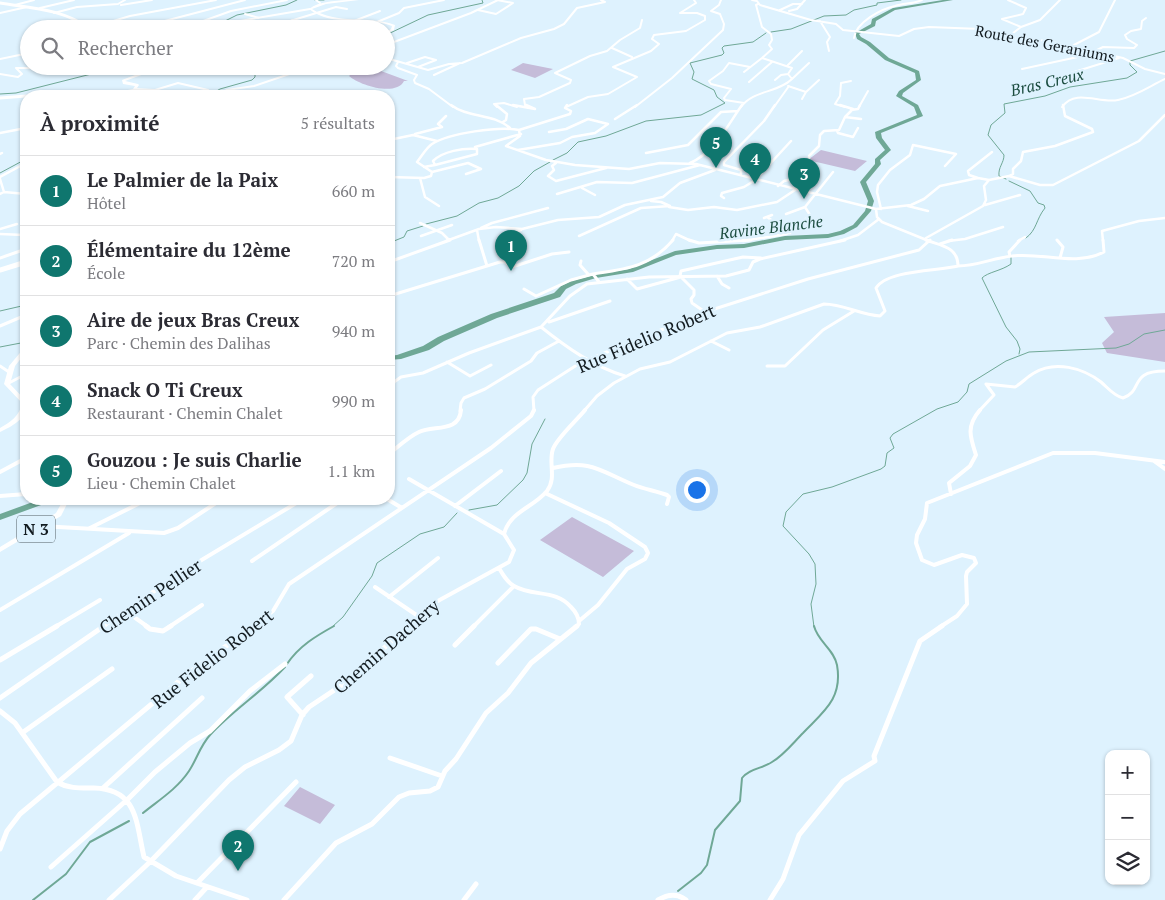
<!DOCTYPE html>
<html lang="fr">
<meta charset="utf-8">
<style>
:root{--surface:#fff;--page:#f7f7f7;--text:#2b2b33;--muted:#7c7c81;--line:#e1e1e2;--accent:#0f766e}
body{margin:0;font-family:"PT Serif",serif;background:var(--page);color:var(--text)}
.controls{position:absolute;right:15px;bottom:15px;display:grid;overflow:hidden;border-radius:10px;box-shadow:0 1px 4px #0004}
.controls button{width:45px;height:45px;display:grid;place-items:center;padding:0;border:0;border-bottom:1px solid var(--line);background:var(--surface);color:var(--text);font:25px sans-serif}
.you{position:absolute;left:696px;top:489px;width:18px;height:18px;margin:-12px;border:4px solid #fff;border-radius:50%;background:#1a73e8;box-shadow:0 0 0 8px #1a73e833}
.badge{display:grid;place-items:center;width:32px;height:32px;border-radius:50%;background:var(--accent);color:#fff;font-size:16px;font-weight:700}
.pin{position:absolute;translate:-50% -41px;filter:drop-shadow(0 1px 2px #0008)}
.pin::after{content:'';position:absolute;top:26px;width:18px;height:15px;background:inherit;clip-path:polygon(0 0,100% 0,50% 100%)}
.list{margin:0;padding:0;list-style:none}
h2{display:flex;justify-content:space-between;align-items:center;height:65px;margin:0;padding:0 20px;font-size:21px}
h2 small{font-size:16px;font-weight:400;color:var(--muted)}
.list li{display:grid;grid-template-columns:32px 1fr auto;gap:15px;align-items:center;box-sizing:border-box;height:70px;padding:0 20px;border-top:1px solid var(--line)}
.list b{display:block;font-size:19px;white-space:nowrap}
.list p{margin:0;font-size:16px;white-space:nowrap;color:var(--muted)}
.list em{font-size:16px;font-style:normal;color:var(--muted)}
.icon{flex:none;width:28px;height:28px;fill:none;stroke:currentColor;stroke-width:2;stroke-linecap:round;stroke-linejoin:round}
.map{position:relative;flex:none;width:1165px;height:900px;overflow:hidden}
.search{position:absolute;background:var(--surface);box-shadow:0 1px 4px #0004;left:20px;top:20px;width:375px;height:55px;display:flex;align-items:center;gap:12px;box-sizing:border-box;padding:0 18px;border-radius:28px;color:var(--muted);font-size:19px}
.panel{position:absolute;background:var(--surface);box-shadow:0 1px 4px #0004;left:20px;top:90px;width:375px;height:415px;border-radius:20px}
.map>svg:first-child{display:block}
.green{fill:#c5bcd9}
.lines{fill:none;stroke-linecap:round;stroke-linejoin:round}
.stream-far1{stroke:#6fa896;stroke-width:1}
.stream{stroke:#6fa896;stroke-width:2}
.river{fill:#6fa896;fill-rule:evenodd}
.street-far4{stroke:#fff;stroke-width:2}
.street-far3{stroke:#fff;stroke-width:2.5}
.street-far2{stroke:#fff;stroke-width:3}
.street-far1{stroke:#fff;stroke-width:4}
.street{stroke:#fff;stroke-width:5}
.secondary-far1{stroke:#fff;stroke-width:3}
.secondary{stroke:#fff;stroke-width:5}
.primary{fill:#fff;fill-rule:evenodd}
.labels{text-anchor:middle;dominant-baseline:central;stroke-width:5;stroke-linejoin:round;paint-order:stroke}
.far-street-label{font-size:15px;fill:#131c21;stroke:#def2fe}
.far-water-label{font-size:16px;font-style:italic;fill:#1c4d40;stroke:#def2fe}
.shield{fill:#def2fe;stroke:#505c63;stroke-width:1}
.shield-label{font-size:16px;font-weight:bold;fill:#131c21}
.street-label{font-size:18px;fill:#131c21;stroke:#def2fe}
</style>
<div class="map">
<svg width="1165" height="900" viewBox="0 0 1165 900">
<rect width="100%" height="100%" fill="#def2fe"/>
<path class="green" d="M523 63 553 69 535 78 511 70Z
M373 68 408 81H404C396 97 359 85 349 76L354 71Z
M821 150 867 161 855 171 808 160Z
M1165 313V362L1107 353 1102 343 1114 332 1104 317Z
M572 517 634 551 603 577 540 540Z
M300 787 335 805 320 824 284 806Z"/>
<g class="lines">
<path class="stream-far1" d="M315 0H324
M209 29 237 15 286 5 297 0
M771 32 791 29 824 16 846 15 854 10 877 5V3L901 0
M386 35 428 15 483 3 482 0
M0 94 16 93 123 66
M208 96 220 89 252 80 255 77V73L261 69 275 66
M553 160 567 153 578 142 606 136 646 121 701 115 725 103 717 97 714 90 692 79 694 72 690 63 722 55 724 53 722 48 724 46 753 42 766 33
M0 173 26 159
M1006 179 999 176C998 167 1004 163 1004 155L988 135 991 125 1005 113 1004 104 1045 96 1070 87 1127 78 1137 72 1130 65V61L1165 51
M1009 181 1030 191 1038 203 1044 205 1045 208C1036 219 1037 230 1026 238
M426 224 457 216 479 203 498 198 519 186 534 171 550 162
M389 243 404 237 407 231 423 226
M1011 257V264C1001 271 988 272 982 278L1006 327 1017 341 1020 349 1019 354
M0 311 26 305
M0 347 26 342
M469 510 497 505 523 480 527 473 532 444 545 419
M332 627 343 617 372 576 377 563 420 534 444 527 457 513
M814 627 811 604 816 584 815 564 809 554 783 526 786 512 803 494 832 487 881 469 885 466 887 453 894 448 890 438 893 434 937 409 958 402 967 392 969 384 1006 361 1029 352 1116 348 1129 344 1144 334 1165 330"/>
<path class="stream" d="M287 664C299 646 316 636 334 626
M143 813C159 800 177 789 189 771 197 759 200 746 210 735 233 710 262 692 285 667
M678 891 701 873 707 865 715 830 740 801 742 778C750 768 762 769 772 762 784 755 793 743 803 733 823 712 843 699 837 665 834 649 818 642 814 626
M33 900 66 874 90 842 129 821"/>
<path class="river" d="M943 0H953L895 10 876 21 875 26 859 34 861 37 870 42 889 58 919 71 921 80 903 93 902 96 918 105 923 116 881 133 882 138 891 150 880 160 881 164 866 182 874 201 871 211 857 227 844 234 828 238 785 240 744 248 717 249 676 255 633 272 596 278 576 284 566 289 560 297 497 318 444 341 429 350 401 359 389 360V356L397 355 423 346 438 337 491 314 554 293 561 286 571 281 598 274 629 269 675 251 717 245 744 244 785 236 828 234 840 231 853 225 865 211 868 201 860 182 875 164V159L885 150 876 138 875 132 917 115 914 107 896 96 899 91 916 80 915 73 885 60 866 44 857 39 855 33 871 24 872 19 893 8Z
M41 499H54L52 501 0 520V514Z"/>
<path class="street-far4" d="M316 0 320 3
M752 0 757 1 760 5 811 20 836 24 843 30 899 36 914 29 929 27 981 29 1013 38 1049 41 1123 58 1145 69 1165 74
M1008 0 1026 8 1023 14 1002 19 1021 27 1008 37
M15 5 34 0
M121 5 152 0
M40 8 74 0
M478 10 496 14 513 3 497 0
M780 10 793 4H802
M789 11 797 9 805 0
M0 13 27 7
M54 13 77 7 118 4 125 0
M245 14 259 18
M354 21 380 11
M820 21 830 37 827 42 829 51
M377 22 399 13 404 8 444 0
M1021 27 1040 20 1060 0
M90 28 130 16 216 0
M134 29 245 0
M181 29 231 11 287 0
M231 29 232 26 240 21 310 9
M264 29 336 7 347 9
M279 29 293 28 306 24 292 20
M854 38C856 22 881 9 895 6 904 3 913 4 922 0
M386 45 471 13 498 0
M1070 47 1099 32 1115 0
M612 48 632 57
M386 58 428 70 449 64 462 63 521 38 554 29 564 24 577 8 605 2 601 0
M0 59 29 53
M398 62 396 66 398 68 417 75 414 80 415 83 429 89 453 107
M407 63 425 57 436 60 418 67
M787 66 802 51
M1022 69 1087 55 1103 47 1134 48 1137 45 1127 39 1125 35 1131 31 1141 29 1142 21 1146 18
M744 72 762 58
M0 74 18 77 22 74 16 68H35L33 66
M434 75 460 63
M792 79 809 63
M775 80 781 75 788 74
M749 82 772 62
M1039 83 1119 58
M788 86 806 92 802 99
M136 89 155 90 178 83 208 90
M208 90 213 96
M806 92 819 80
M149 96 148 94 151 90
M200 96 208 90
M216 96 227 90 254 86 313 66
M267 96 269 94H278
M744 103 725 100 724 98 731 89 711 84 709 81 723 71 729 63 750 67
M497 107 494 104 504 103 517 107
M529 107 525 105 524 99 539 97 570 83 571 80 555 73 590 56 607 51 620 40 640 28 642 20
M566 107 588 97 608 94 637 77 613 67 651 51 659 44 652 39 654 35 686 31 705 20V16L697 13H680L696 3 694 0
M635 107 672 78 723 30 724 24 720 14 711 11 719 5 721 0
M741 107C753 90 778 93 792 79L788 74 792 68 762 58 772 49 769 45 772 40 771 34 762 27 756 5 758 4
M774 107 789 86
M845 107 835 104 840 96 841 83 851 81
M859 107 868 91
M1062 107C1076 88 1099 104 1118 100 1135 97 1150 86 1165 79"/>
<path class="street-far3" d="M451 105C468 118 493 113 510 128
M496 105 507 114 506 120 503 122
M513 105 535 109 526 105
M851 110 858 109 860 105
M845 117 861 119
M615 119 637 105
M519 130 570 114 571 111 565 108 567 105
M837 131 838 133 853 137 858 128
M0 133 26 128
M415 134 442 127 438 124 446 116
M389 140 413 135 437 141
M389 145 392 147 389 149
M475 147 521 134
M477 149V154L435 165 433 161C443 151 463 148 477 149Z
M518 150 560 143 572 137 595 133 608 124 588 119 566 129 549 132
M646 153 688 145 721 112 738 111
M0 154 2 153
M556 163 552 166 554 170 548 176 556 181 606 168
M690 163C715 152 727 126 742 105
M424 167 435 165
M432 172 468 163 481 169 466 174
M741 175V170L724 165V162L764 121 775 105
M1009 176 1013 174V169L1021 161 1023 152 1055 146 1093 132 1092 129 1065 116 1063 105
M1009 176 1040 185H1053L1139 141 1165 115
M0 177 26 163
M389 177 424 178 431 176 432 172 417 162C422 156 426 148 432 144 449 133 500 126 519 130L520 136 506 146 546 160 575 165 629 169 660 163 696 164 876 209 911 205 924 199 940 186 978 178 989 180 1009 176
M420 178 425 197 439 206
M978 178 969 175 968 171 992 152
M0 179 4 192 0 194
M756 179 791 141
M778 186 784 181 793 179 809 165V156L819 146 820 135 824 131 839 130 845 117 853 109 840 105
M582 188 595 195
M4 192 26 194
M557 194 597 182 632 183 700 165
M724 198 721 196 722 193 744 187 757 179
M24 204H26
M985 205 1020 195
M908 206 928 211
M669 207 688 210 714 207 737 210 777 202 795 190
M876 209 877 217 882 222 929 241
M881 209 877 192 878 185 890 170 910 155 913 145 956 154 945 166
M786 214 805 207
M767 217 790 233
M764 218 772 215
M420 223 442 233 449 240
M481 228 492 223 548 208
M0 229 17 224
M477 230 479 241
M0 234 24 235
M421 236 452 225
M504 236 521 230
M579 236 641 208 670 206 661 202 651 201
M926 238 983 206 986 200 984 186 989 180
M446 241 479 229 496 227 522 229 558 220 599 217 625 205 663 197 680 183 715 170
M672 241 676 234 691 241
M743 241 786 234 793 231 810 215 805 207 833 172
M840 241 858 235 879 219
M948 241 965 239 1003 227
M1018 241 1025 237
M1103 241 1102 231 1139 221 1165 218"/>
<path class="street-far2" d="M479 240 487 266
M689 240 699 243 751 240
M1057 240 1063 247 1060 258
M940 244 952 240
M1010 256 1009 252 1020 240
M0 258 26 249
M581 261 580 265 588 274
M389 262 450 240
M958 266C977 266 993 258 1012 256 1043 252 1074 267 1104 252L1103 240
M717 276 722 284 729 288
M627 279 637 289 681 277
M599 282 593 274C626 269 650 267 673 240
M524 289 536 296 571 280 593 274
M389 296 500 262H505L512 267 552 254 569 252
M705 312 692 303 691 299 694 295V290L680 276 681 271 743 257 761 258
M549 322 610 301
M0 326 26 315
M541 327C566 347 594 367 625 376
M711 341 729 350
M447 362 470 376 491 365
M0 366 9 372
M767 366H785L823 330 854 311
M7 384 26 374
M389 399 394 382 401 377 423 373 469 353 541 327 570 296 587 284 649 277 726 276 749 270 753 262 760 259 845 240
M460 411 461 403 464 398 485 389 531 361 537 353 559 341
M534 411 533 397 538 390 580 363 705 312 808 279 919 250 930 240
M584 411 597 396 614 383 640 369 670 362 727 333 760 327 824 304C843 304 861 315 880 316L885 311 876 288C887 270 938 271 958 266 958 247 942 246 926 240
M979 411 994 395 986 384 1015 387C1022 383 1027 377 1034 373 1055 360 1083 368 1101 382 1108 388 1114 396 1123 398 1144 391 1128 371 1165 371"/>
<path class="street-far1" d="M389 454C398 447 408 437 419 432 434 425 459 433 461 410
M1154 461 1165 469
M553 468C591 459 600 471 634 485 644 489 656 491 667 495L669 497 667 504
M0 472 26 458
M409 479 504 534
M545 493 609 523 645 547 648 553 645 559 627 569 598 605 579 621
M951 494 949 483 970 466 976 455C970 437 966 426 980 410
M387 499 402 508
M64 504 72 499
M455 506 501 471
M41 526 164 533 178 528 222 499
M90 528 148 499
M252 561 343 499
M499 568C503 575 507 582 514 586 533 597 556 589 571 607 576 612 579 617 579 624L575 627
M375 587 418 616
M389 597 438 558
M0 610 129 533
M127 612 148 627
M55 627 100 600
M102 627 185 570 303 499
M169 627 202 605
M252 627 273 611 289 584 491 448 531 416 534 410
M406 627 436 602 509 562 514 550 504 534C510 511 533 508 547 491 557 478 548 463 553 449 557 438 577 420 585 410
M473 627 514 586
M940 627 957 616 967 604 966 576 967 572 976 563 974 558 962 555 934 565 922 560 916 543 917 535 925 519 927 503 1053 453H1095L1165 462"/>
<path class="street" d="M146 626 150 629 163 631 171 626
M455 645 474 626
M0 660 57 626
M498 663 531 629H536L560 639
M0 698 104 626
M0 711 15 723 57 782C69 789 81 788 94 788 138 789 136 823 144 857L176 876 247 900
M303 715 287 697 311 676
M22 733 112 669
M390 758 442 776
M103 788 202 698
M0 849 7 831 20 814 190 672 254 626
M51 867 128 799 155 772 190 743 210 731 250 691 285 664
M197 883 296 782
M109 900 151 861 229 780 245 767 279 750 291 741 302 715 309 707 348 681 408 626
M195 900 207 887
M284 900 336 843 372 824 399 797 409 793 430 791 438 787 445 771 456 759 486 713 508 693 531 663 577 626
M464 900 476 884
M658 900C668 894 677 893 686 900
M770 900 783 879 799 835 843 781 875 761 874 756 920 641 942 626"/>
<path class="secondary-far1" d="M0 3C31 8 64 9 90 29
M0 98 39 95 54 96"/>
<path class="secondary" d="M0 270 26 262"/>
<path class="primary" d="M347 0H359L326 4 312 9C337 25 368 15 395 25L394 30 386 34V32L391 29 392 26C365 15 333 28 309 9 320 1 334 1 347 0Z
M151 66 154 67 147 73 125 81 138 84 139 85 135 91 101 96H94L133 89 135 86 123 84 122 80 145 71Z
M26 347V352L15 366 10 384 26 401C26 404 27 407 26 410 24 420 9 428 0 432V428C10 422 20 416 22 403L4 384 9 366 24 348Z
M26 492V496L0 498V494Z
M56 499H63L67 504 61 516 0 552V547L56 513 61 504Z"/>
</g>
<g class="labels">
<g class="far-street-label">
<text transform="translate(1045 43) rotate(11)">Route des Geraniums</text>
</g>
<g class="far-water-label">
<text transform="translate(1047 82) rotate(-13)">Bras Creux</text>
<text transform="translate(771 227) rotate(-7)">Ravine Blanche</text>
</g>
<rect class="shield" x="17" y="515.5" width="38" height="27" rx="4"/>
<g class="shield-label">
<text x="36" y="529">N 3</text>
</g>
<g class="street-label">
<text transform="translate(646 338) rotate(-23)">Rue Fidelio Robert</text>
<text transform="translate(150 596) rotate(-34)">Chemin Pellier</text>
<text transform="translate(386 646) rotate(-41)">Chemin Dachery</text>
<text transform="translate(212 658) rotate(-38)">Rue Fidelio Robert</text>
</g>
</g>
</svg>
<div class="controls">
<button>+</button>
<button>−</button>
<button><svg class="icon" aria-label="layers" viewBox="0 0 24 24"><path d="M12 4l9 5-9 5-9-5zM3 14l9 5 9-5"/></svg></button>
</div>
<div class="you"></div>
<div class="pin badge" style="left:511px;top:271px">1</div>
<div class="pin badge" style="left:238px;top:871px">2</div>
<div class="pin badge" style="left:804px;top:199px">3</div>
<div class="pin badge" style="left:755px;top:184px">4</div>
<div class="pin badge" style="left:716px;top:168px">5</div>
<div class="search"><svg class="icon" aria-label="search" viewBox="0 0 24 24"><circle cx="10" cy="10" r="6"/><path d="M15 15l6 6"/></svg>Rechercher</div>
<section class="panel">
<h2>À proximité<small>5 résultats</small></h2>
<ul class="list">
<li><span class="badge">1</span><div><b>Le Palmier de la Paix</b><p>Hôtel</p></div><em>660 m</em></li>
<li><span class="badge">2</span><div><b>Élémentaire du 12ème</b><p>École</p></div><em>720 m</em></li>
<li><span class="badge">3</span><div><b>Aire de jeux Bras Creux</b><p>Parc · Chemin des Dalihas</p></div><em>940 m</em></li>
<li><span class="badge">4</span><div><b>Snack O Ti Creux</b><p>Restaurant · Chemin Chalet</p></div><em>990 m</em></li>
<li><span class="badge">5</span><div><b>Gouzou : Je suis Charlie</b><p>Lieu · Chemin Chalet</p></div><em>1.1 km</em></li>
</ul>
</section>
</div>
